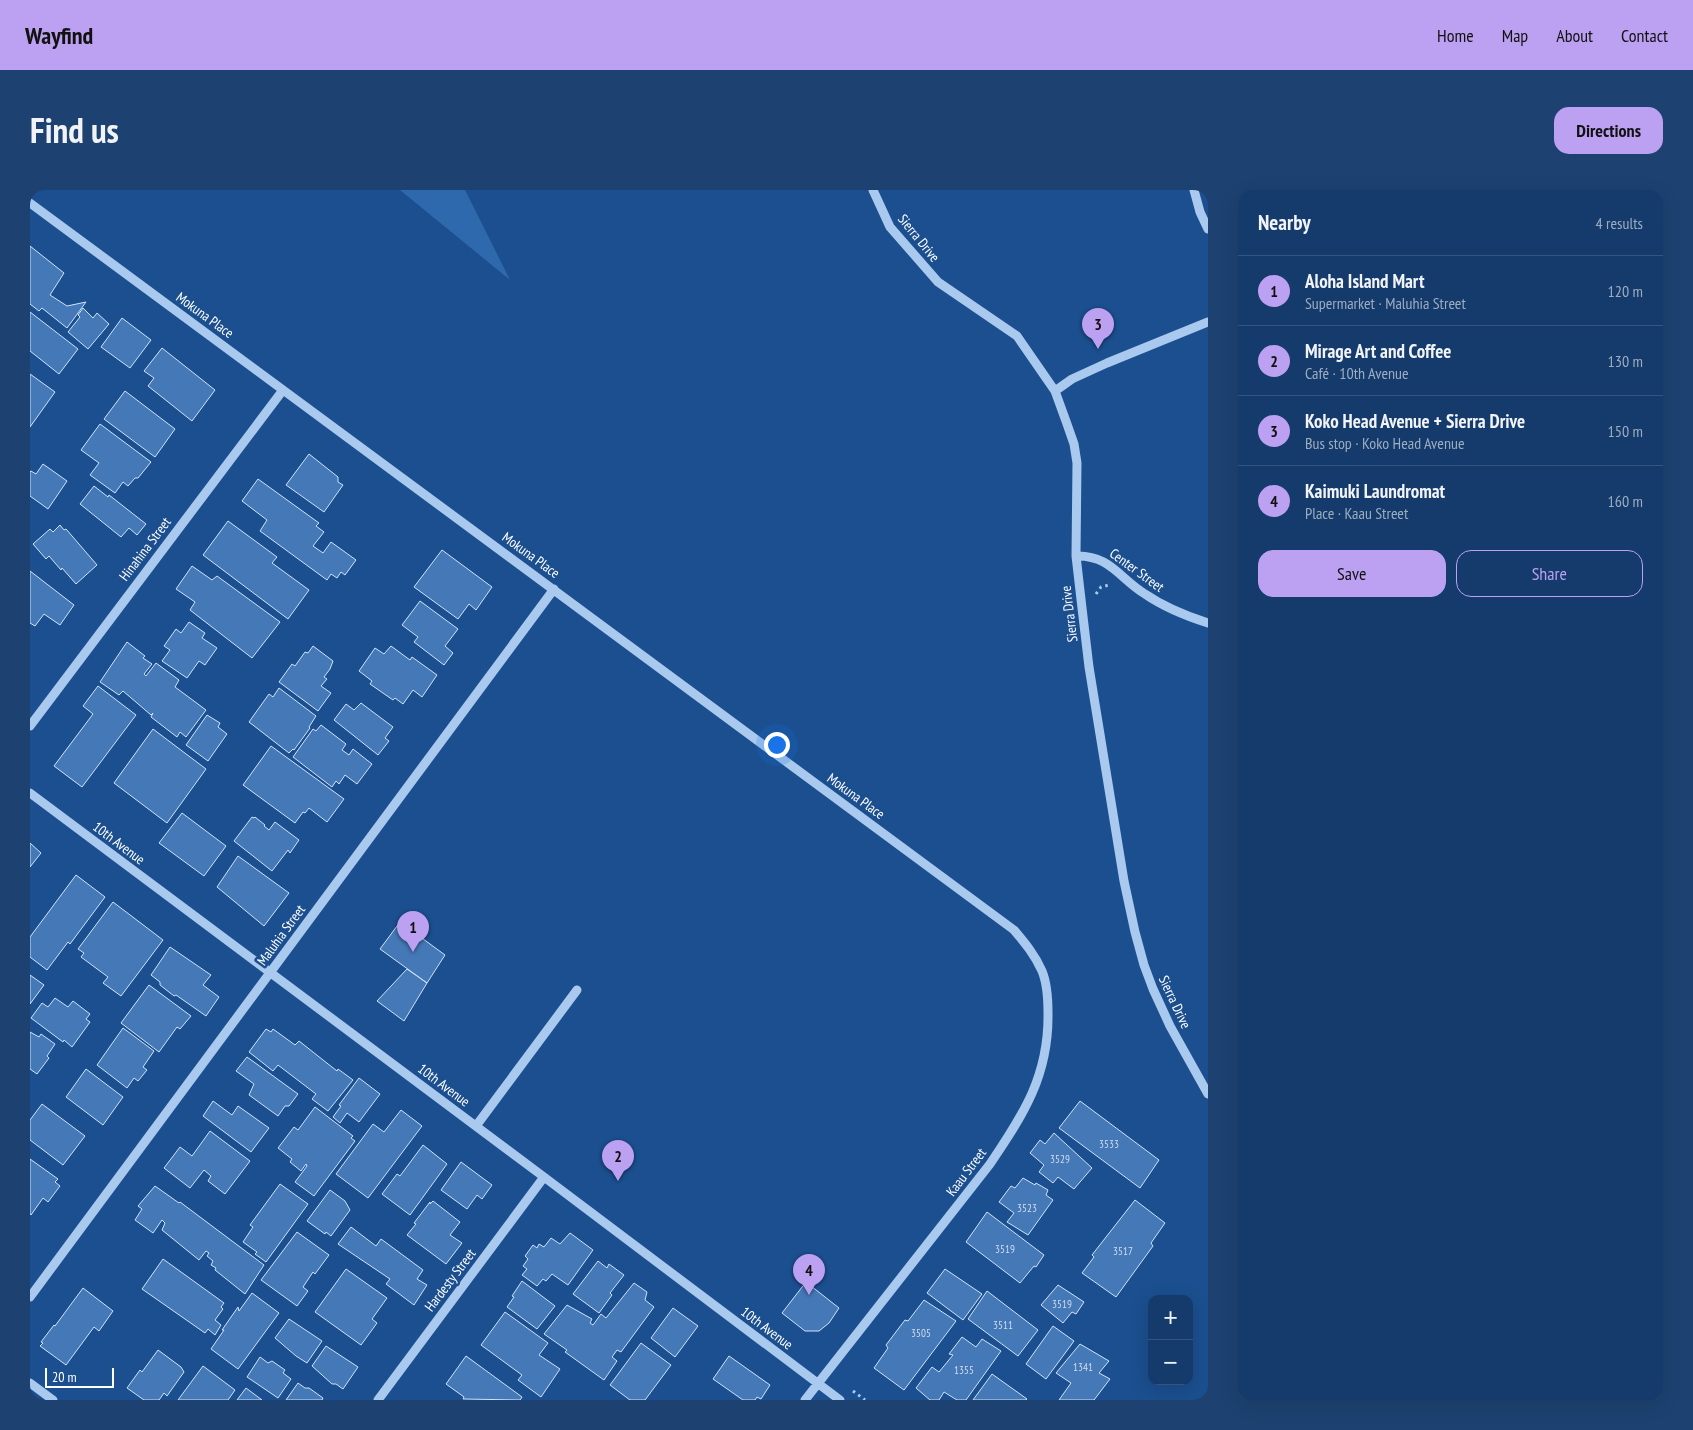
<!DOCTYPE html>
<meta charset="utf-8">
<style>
:root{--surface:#143b6b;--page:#1d4271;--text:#f1f3f6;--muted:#9dadc1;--line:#33557e;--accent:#bca0f2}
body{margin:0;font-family:"PT Sans Narrow",sans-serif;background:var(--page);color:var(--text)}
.controls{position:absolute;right:15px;bottom:15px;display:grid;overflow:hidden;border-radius:10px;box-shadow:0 5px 20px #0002}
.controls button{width:45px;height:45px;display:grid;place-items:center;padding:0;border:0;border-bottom:1px solid var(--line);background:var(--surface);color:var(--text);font:25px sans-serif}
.scale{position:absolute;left:15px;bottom:12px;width:69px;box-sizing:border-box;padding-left:5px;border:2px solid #fff;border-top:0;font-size:14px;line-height:18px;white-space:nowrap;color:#fff;-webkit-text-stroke:4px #1b4f8f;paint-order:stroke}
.you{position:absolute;left:746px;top:554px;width:18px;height:18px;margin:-12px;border:4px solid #fff;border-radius:50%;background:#1a73e8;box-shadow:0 0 0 8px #1a73e833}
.badge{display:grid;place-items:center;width:32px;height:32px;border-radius:50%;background:var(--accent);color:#111;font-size:16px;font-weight:700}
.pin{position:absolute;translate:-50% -41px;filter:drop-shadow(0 1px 2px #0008)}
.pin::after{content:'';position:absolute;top:26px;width:18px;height:15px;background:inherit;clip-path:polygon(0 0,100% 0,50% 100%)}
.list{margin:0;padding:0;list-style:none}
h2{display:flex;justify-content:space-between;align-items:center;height:65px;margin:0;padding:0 20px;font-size:21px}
h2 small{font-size:16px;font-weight:400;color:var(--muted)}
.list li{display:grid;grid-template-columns:32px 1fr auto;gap:15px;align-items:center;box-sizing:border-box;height:70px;padding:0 20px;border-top:1px solid var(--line)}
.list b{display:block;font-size:19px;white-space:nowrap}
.list p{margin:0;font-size:16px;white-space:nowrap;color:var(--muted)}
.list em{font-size:16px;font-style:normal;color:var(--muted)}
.actions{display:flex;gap:10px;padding:15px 20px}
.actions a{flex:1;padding:11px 0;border:1px solid var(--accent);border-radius:15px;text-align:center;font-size:18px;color:var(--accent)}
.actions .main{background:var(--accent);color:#111}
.map{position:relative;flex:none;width:1178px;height:1210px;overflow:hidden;border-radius:15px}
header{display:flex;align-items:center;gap:30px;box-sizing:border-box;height:70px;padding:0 25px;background:var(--accent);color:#111}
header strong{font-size:24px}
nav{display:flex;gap:28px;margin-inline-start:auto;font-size:18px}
.intro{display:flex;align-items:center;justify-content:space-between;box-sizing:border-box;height:120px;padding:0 30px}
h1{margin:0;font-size:35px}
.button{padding:12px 22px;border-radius:15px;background:var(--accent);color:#111;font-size:18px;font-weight:700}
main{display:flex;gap:30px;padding:0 30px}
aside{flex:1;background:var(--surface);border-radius:15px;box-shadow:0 5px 20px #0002}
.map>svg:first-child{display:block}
.green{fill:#2e69ad}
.building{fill:#4478b7;stroke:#cfe3fa}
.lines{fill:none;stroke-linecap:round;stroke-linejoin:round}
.path{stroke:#a9c9ee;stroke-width:3;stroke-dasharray:2.5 4;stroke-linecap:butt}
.minor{stroke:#a9c9ee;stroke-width:9}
.labels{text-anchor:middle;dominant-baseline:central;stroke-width:5;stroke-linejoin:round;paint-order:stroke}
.number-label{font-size:11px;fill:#d0dded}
.street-label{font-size:14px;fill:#fff;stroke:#1b4f8f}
</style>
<header>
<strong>Wayfind</strong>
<nav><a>Home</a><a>Map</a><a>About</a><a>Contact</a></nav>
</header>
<div class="intro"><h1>Find us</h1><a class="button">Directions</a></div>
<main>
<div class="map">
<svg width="1178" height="1210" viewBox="0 0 1178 1210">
<rect width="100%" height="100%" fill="#1b4f8f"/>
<path class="green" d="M370 0H435L480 90Z"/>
<path class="building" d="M0 56 34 83 20 105 37 116 56 112 37 138 12 118 9 121 0 114Z
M53 118 63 128 67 123 79 134 58 159 38 142 50 127 48 125Z
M0 122 48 159 29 184 0 161Z
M92 128 121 150 100 178 71 157Z
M132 158 185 200 162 231 118 196 124 188 114 181Z
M0 184 25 202 0 237Z
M95 201 145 239 125 267 74 229Z
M70 234 121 272 108 288H105L98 296 93 292 85 303 60 285 69 273 51 260Z
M279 264 308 287V292L313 295 294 322 256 295Z
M13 274 37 291 18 319 0 306V282L1 281 6 284Z
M228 289 289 333 286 336 294 342 283 356 293 363 301 352 326 370 315 385 311 382 307 388 301 384 297 390 230 341 237 330 212 311Z
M64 296 78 307 79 305 116 334 107 345 99 338 91 347 50 314Z
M198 331 247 367 242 373 279 400 258 429 173 365Z
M30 335 34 340 36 339 67 375 46 394 32 378 31 380 19 366 16 369 3 354 20 339 23 342Z
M412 360 462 397 446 420 439 414 428 429 384 397Z
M162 376 182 390 187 386 250 432 222 468 160 420 165 412 146 399Z
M0 381 44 415 30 435 14 424 5 436 0 433Z
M390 411 428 439 415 456 423 463 414 475 384 452 388 447 372 435Z
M159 432 175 443 172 448 187 458 175 475 169 471 157 488 132 471 140 460 134 456 146 439 151 443Z
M97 452 115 466 113 468 122 474 114 484 116 486 126 473 149 490 145 497 176 520 156 547 150 542 147 547 121 527 123 523 121 525 93 501 89 505 70 492Z
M283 456 303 471 300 479 294 487 297 489 291 496 301 503 288 521 249 492 262 474 265 476 275 462 278 463Z
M361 456 380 470 382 467 407 485 392 507 383 500 373 514 365 508 363 510 340 494 342 491 329 481 345 458 354 464Z
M68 496 106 525 52 597 24 576 63 524 53 516Z
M249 498 286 526 279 537 280 538 264 560 263 559 259 563 219 532 239 504 243 507Z
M331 513 363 537 355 548 359 551 348 565 304 530 316 514 324 520Z
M177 525 190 533 188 537 197 544 178 571 156 555Z
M291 535 316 554 312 560 319 565 323 559 342 574 327 594 315 585 309 594 306 591 302 597 263 567 283 539 286 541Z
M123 539 176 579 137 633 84 593Z
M241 556 314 609 297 632 279 618 275 623 273 622 265 633 213 595Z
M152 623 196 656 174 686 129 653Z
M222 627 224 628 225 627 235 635 234 636 239 640 245 632 269 650 260 663 258 660 242 681 204 651Z
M0 653 11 663 0 677Z
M208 666 259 703 234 736 187 697Z
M46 685 75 707 40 754 38 752 17 780 0 767V747Z
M83 712 133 750 91 806 73 793 78 787 51 767 54 763 48 759Z
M370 732 415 765 397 793 350 759Z
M140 757 181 785 173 795 189 807 176 826 146 805 144 806 130 795V792L121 785Z
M377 779 397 793 374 831 347 811Z
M0 785 14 795 0 814Z
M119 795 161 826 150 839 147 837 129 862 91 833Z
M25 808 38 817 43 811 60 824 56 829 60 832 42 857 34 850 33 852 1 828 12 813 18 817Z
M93 838 124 861 113 877 117 880 108 891 104 888 97 898 67 875Z
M236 839 241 842 243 839 265 855 269 851 307 881 308 879 323 890 298 921 282 909 286 904 248 875 243 881 219 862Z
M0 842 9 847 11 844 25 854 17 866 19 868 7 884 0 879Z
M217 867 268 904 259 916H255L248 926 219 905 224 894 206 881Z
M56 879 93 907 73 935 36 907Z
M329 888 350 904 329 932 317 923 310 933 303 927 311 916 309 915Z
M183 911 202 925 208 916 239 938 221 962 173 926Z
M1050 911 1129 970 1110 998 1029 938Z
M12 914 55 946 33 975 0 950V930Z
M285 917 323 946 321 948 325 951 284 1006 265 992 277 976 276 974 271 981 260 972 262 969 248 958 264 937 268 940Z
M371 920 392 936 338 1008 306 984 343 934 354 942Z
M180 941 220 971 195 1004 178 991 181 986 174 980 160 998 134 978 150 957 162 966Z
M1024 943 1062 978 1044 999 1028 987 1023 993 1009 982 1014 975 1000 963 1010 950 1015 954Z
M393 955 417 974 380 1025 352 1004 367 984 370 986Z
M0 969 28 989 25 992 30 996 18 1012 13 1008 1 1025 0 1024Z
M431 972 462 995 452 1009 447 1005 437 1019 411 1000Z
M993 988 1005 995 1006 993 1018 1000 1016 1005 1023 1010 998 1045 977 1032 984 1023 969 1012 981 996 985 998Z
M250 994 278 1014 236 1072 225 1064 227 1062 213 1052 223 1037 220 1035Z
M125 996 149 1013 150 1012 234 1075 215 1104 185 1080 186 1078 181 1075 183 1071 177 1066 179 1063 176 1061 169 1070 132 1040 135 1033 132 1030 123 1043 105 1030 112 1019 108 1016Z
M300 1000 315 1011 320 1020 301 1046 296 1042 295 1044 277 1031Z
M1105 1010 1135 1033 1121 1053 1123 1056 1086 1107 1052 1083 1064 1067 1062 1065Z
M403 1011 430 1032 420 1045 432 1053 416 1074 377 1045 386 1034 384 1033 400 1012V1014Z
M957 1022 1014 1065 1006 1077 1004 1076 990 1093 936 1052Z
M321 1037 346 1056 351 1049 393 1080 387 1089 397 1095 384 1115 356 1094 360 1089 308 1054Z
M267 1042 299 1065 285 1084 283 1082 273 1097 278 1101 267 1116 231 1090Z
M540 1043 563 1060 538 1095 522 1084 516 1091 513 1089 507 1096 492 1085 497 1079 493 1076 498 1069 495 1066 503 1055 507 1058 509 1054 514 1057 521 1048 530 1054Z
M133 1069 194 1113 191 1117 193 1119 185 1130 191 1135 185 1145 178 1139 175 1143 112 1099Z
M568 1071 577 1078 579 1074 594 1085 580 1103 582 1105 569 1123 543 1104Z
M316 1079 357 1108 342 1129 347 1133 331 1155 285 1122Z
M915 1079 952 1104 933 1130 897 1103Z
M492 1091 525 1116 507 1139 477 1117 484 1107 482 1106Z
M776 1092 809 1118 799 1133 789 1141H775L752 1123Z
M604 1093 617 1102 615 1110 624 1117 591 1162 587 1160 582 1167 587 1171 574 1190 535 1162 537 1160 514 1144 537 1115 562 1129 560 1133 563 1135 571 1124 576 1128Z
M1028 1095 1054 1112 1046 1124 1042 1122 1033 1133 1011 1115Z
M53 1098 83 1121 69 1141 64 1137 36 1175 10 1156 13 1153 11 1152 24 1135 25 1136Z
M957 1101 1008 1140 988 1166 938 1129Z
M222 1103 249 1123 208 1179 181 1159 194 1140H192L208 1117 209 1121Z
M894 1110 926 1131 874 1200 844 1178 858 1158 856 1155 875 1130 878 1131Z
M643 1118 668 1136 645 1167 621 1148Z
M475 1122 518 1153 509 1165 530 1179 511 1207 488 1190 492 1185 451 1155Z
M259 1129 292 1151 277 1173 266 1166 245 1148Z
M1023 1136 1044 1151 1016 1189 996 1174Z
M932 1147 946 1157 952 1149 971 1161 936 1210H927L914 1202 909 1210H900L886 1198 902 1177 909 1182 923 1165 919 1164Z
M611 1153 641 1175 615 1210H600L580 1195Z
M1050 1154 1079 1171 1069 1183 1080 1189 1064 1210H1029L1041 1193 1026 1183Z
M296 1156 328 1177 313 1199 306 1194H302L282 1176Z
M128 1160 151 1177 154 1182 137 1206 134 1203 129 1210H114L97 1198 110 1180 112 1182Z
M436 1166 492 1207 490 1210 433 1209 434 1207 416 1194Z
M699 1166 740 1195 731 1209 727 1207 725 1210H713L683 1189Z
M230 1167 238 1173 242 1171 255 1180 253 1183 261 1189 248 1208 217 1187Z
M173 1176 205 1200 198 1210H148Z
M962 1184 997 1209 996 1210H943Z
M268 1193 275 1198H279L293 1208 292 1210H256Z
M216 1198 232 1210H207Z"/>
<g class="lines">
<path class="path" d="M1066 404 1071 397 1079 395
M823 1201 835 1210"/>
<path class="minor" d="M843 0 860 37 908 92 987 146 1025 201 1037 234 1044 254 1047 273 1046 366 1052 418 1059 477 1094 691 1105 742 1114 775 1123 799 1140 836 1178 904
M1164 0 1170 22 1178 39
M0 13 984 740C995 753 1005 765 1012 781 1017 793 1018 810 1018 823 1019 885 994 924 960 974L775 1210
M1025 201 1042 189 1077 173 1178 132
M1046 366C1080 365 1089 388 1115 404 1134 417 1156 426 1178 433
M0 536 253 200
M0 603 514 987 810 1210
M446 936 547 800
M0 1107 524 399
M0 1193 23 1210
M348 1210 514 987"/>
</g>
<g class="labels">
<g class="number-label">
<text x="1079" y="954">3533</text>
<text x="1030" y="969">3529</text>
<text x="997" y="1018">3523</text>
<text x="975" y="1059">3519</text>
<text x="1093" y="1061">3517</text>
<text x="1032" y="1114">3519</text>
<text x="973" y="1135">3511</text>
<text x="891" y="1143">3505</text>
<text x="1053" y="1177">1341</text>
<text x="934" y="1180">1355</text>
</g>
<g class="street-label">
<text transform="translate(889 48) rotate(51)">Sierra Drive</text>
<text transform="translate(175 125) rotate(36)">Mokuna Place</text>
<text transform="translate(115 359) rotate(-53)">Hinahina Street</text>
<text transform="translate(501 365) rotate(36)">Mokuna Place</text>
<text transform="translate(1107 380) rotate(36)">Center Street</text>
<text transform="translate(1039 424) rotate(-97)">Sierra Drive</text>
<text transform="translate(826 606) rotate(36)">Mokuna Place</text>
<text transform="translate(89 653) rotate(37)">10th Avenue</text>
<text transform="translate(251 745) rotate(-54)">Maluhia Street</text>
<text transform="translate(1145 812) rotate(65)">Sierra Drive</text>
<text transform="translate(414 895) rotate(37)">10th Avenue</text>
<text transform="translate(936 982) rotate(-53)">Kaau Street</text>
<text transform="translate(420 1090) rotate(-53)">Hardesty Street</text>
<text transform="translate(737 1138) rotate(37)">10th Avenue</text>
</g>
</g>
</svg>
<div class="controls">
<button>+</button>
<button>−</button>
</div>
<div class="scale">20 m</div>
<div class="you"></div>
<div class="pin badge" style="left:383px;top:762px">1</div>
<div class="pin badge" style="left:588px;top:991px">2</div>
<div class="pin badge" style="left:1068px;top:159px">3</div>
<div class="pin badge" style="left:779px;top:1105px">4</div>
</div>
<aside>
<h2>Nearby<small>4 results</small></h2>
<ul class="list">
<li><span class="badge">1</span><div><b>Aloha Island Mart</b><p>Supermarket · Maluhia Street</p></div><em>120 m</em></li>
<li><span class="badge">2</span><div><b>Mirage Art and Coffee</b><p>Café · 10th Avenue</p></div><em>130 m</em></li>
<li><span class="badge">3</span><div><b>Koko Head Avenue + Sierra Drive</b><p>Bus stop · Koko Head Avenue</p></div><em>150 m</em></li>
<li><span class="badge">4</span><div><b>Kaimuki Laundromat</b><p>Place · Kaau Street</p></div><em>160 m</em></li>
</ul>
<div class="actions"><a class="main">Save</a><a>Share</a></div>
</aside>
</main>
